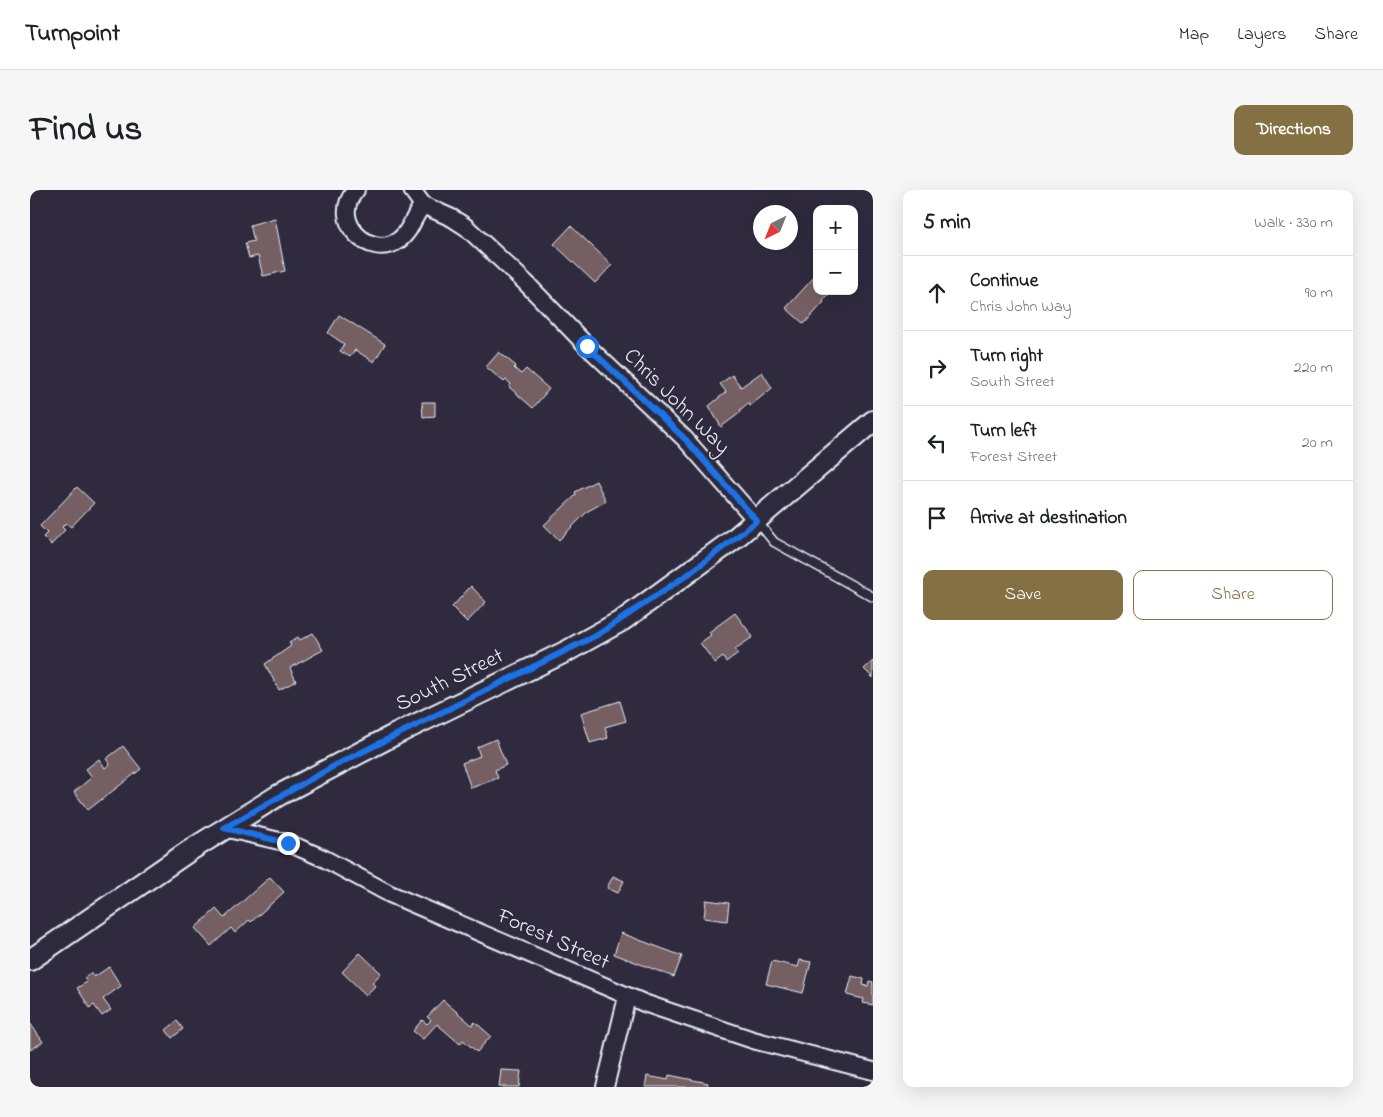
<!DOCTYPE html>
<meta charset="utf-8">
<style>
:root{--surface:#fff;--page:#f6f6f6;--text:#202124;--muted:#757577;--line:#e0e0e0;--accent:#847042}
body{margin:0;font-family:"Indie Flower",sans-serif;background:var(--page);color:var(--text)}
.controls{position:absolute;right:15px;top:15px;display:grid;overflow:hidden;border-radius:10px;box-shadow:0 5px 20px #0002}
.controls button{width:45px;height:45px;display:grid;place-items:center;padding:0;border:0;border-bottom:1px solid var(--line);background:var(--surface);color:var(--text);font:25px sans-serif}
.compass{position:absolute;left:723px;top:15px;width:45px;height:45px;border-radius:50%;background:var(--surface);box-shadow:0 5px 20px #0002;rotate:223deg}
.stop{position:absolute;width:15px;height:15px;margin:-11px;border:4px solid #1a73e8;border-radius:50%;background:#fff}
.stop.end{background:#1a73e8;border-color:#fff;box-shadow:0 1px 5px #0008}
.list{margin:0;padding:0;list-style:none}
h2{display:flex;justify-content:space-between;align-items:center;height:65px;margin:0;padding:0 20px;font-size:21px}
h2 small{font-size:16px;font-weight:400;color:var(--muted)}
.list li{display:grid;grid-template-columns:32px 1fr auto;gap:15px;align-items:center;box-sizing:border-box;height:75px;padding:0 20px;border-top:1px solid var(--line)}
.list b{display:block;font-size:19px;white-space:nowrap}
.list p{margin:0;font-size:16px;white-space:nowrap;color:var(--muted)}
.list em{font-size:16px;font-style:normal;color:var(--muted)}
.actions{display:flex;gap:10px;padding:15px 20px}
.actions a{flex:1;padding:11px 0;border:1px solid var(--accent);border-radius:10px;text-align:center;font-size:18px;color:var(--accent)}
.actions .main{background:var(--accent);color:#fff}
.icon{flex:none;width:28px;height:28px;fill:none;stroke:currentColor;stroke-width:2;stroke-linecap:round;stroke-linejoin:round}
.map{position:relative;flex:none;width:843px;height:897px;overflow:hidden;border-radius:10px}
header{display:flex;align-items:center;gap:30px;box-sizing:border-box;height:70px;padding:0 25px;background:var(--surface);border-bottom:1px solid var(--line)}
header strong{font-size:24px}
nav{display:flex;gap:28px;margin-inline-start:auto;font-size:18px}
.intro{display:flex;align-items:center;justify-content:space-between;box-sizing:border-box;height:120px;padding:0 30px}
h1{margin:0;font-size:35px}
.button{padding:12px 22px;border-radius:10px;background:var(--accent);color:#fff;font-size:18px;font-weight:700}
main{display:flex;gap:30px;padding:0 30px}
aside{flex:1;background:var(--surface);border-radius:10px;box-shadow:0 5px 20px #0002}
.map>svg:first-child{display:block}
.building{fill:#755e63;stroke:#e8f1f8}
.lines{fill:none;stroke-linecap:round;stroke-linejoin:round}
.service-casing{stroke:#e8f1f8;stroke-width:11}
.minor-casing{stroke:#e8f1f8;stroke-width:20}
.tertiary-casing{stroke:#e8f1f8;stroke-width:24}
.service{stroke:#2f2a3d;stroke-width:8}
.minor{stroke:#2f2a3d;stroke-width:16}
.tertiary{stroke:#2f2a3d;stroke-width:20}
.route{stroke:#1a73e8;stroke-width:6}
.labels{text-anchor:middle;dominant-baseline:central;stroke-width:4;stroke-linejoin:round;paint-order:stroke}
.street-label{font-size:22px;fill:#e8f1f8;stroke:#2f2a3d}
</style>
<header>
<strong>Turnpoint</strong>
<nav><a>Map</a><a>Layers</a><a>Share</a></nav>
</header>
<div class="intro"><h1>Find us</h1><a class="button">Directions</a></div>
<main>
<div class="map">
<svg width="843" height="897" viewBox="0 0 843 897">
<rect width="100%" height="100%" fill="#2f2a3d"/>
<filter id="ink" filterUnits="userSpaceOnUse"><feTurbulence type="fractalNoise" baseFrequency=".02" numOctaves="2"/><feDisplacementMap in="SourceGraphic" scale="10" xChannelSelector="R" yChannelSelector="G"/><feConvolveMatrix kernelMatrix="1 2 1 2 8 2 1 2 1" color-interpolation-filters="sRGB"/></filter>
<g filter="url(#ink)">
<path class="building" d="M245 28 255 81 233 86 228 66 219 68 215 53 224 51 220 35Z
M541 36 582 75 565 93 524 54Z
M787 84V101H801L793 111 794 112 774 134 756 118Z
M309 125 355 154 344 172 325 160 320 167 310 161 314 154 298 143Z
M469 162 486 176 484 178 491 184 496 179 519 199 503 218 479 197 481 194 476 190 474 192 456 177Z
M732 182 742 198 720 216 718 213 710 220 711 222 691 237 679 216 696 202 690 194 702 185 711 197Z
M392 212H405V226L393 227Z
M566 291 576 311 558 321 529 350 514 335 546 305 545 302Z
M47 297 64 313 41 337 36 333 32 337 35 340 21 355 13 347 17 343 10 336Z
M441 396 456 412 437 432 422 417Z
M705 423 723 447 705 459 708 463 696 472 693 467 685 473 670 453 681 445 679 442Z
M283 443 293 460 260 478 266 491 249 500 235 474 261 456 259 452 268 447 270 450Z
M843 471V488L834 479Z
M590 511 596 531 575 537 578 548 560 553 551 523Z
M466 549 476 575 465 580 468 588 441 598 432 573 450 566 447 557Z
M93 556 111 579 58 620 44 602 62 587 56 579 69 569 75 578 80 574 76 569Z
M583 686 594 691 588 703 577 698Z
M240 687 254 702 221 732 219 730 205 743 201 738 181 756 165 738 186 719 194 728Z
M676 710 699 713 697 731 674 728Z
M591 743 652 766 644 787 584 764Z
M330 763 351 783 342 793 345 796 336 805 312 782Z
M770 770 781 772 773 803 736 794 742 771 768 777Z
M79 777 91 796 73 809 81 820 72 826 64 815 60 818 47 798 57 792 54 788 61 783 64 787Z
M822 786 834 789 833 795 838 796 839 791 843 792V815L833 813 834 809 817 805Z
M413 810 442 835 445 832 461 846 447 862 433 850 430 854 407 834 393 849 383 841 392 830 397 834 401 830 397 827Z
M147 831 153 839 142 848 136 840Z
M0 833 13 852 0 860Z
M471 880 491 881 489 897H469Z
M639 885 678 893 677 897H615L617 886 638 890Z"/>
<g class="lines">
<g class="service-casing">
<path id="service" d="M727 331 744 352 843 407"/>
</g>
<g class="minor-casing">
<path id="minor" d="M326 0C298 30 340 71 369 50 382 40 383 26 393 15
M382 0 393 15 422 28 436 37 495 92 557 156 655 249 727 331
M194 638 258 653 293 668 360 704 614 813 723 850 843 881
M575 897 597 807"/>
</g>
<g class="tertiary-casing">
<path id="tertiary" d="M0 770 159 661 249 605 364 545 537 461 593 430 703 350 843 231"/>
</g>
<use href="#service" class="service"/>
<use href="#minor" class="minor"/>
<use href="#tertiary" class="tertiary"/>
</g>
</g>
<g class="lines" filter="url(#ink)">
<path class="route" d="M258 653 194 638 306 575 569 444 660 383 727 331 655 249 557 156"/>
</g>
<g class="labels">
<g class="street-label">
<text transform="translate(646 212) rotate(45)">Chris John Way</text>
<text transform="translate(420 491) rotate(-26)">South Street</text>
<text transform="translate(523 750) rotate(24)">Forest Street</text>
</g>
</g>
</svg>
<div class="controls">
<button>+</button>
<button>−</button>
</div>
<svg class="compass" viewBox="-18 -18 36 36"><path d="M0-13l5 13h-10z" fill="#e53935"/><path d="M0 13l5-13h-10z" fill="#757577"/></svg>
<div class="stop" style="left:557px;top:156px"></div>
<div class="stop end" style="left:258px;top:653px"></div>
</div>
<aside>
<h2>5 min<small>Walk · 330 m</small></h2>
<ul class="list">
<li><svg class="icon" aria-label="ahead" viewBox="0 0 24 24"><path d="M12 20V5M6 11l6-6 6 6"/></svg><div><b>Continue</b><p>Chris John Way</p></div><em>90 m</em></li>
<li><svg class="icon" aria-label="right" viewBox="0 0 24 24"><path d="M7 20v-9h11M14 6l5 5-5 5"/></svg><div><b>Turn right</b><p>South Street</p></div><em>220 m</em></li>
<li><svg class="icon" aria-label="left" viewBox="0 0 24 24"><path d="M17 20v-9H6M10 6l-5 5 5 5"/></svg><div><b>Turn left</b><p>Forest Street</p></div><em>20 m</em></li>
<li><svg class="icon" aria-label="arrive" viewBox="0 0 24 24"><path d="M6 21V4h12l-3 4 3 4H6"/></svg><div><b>Arrive at destination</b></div></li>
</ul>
<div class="actions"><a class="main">Save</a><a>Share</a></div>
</aside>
</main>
